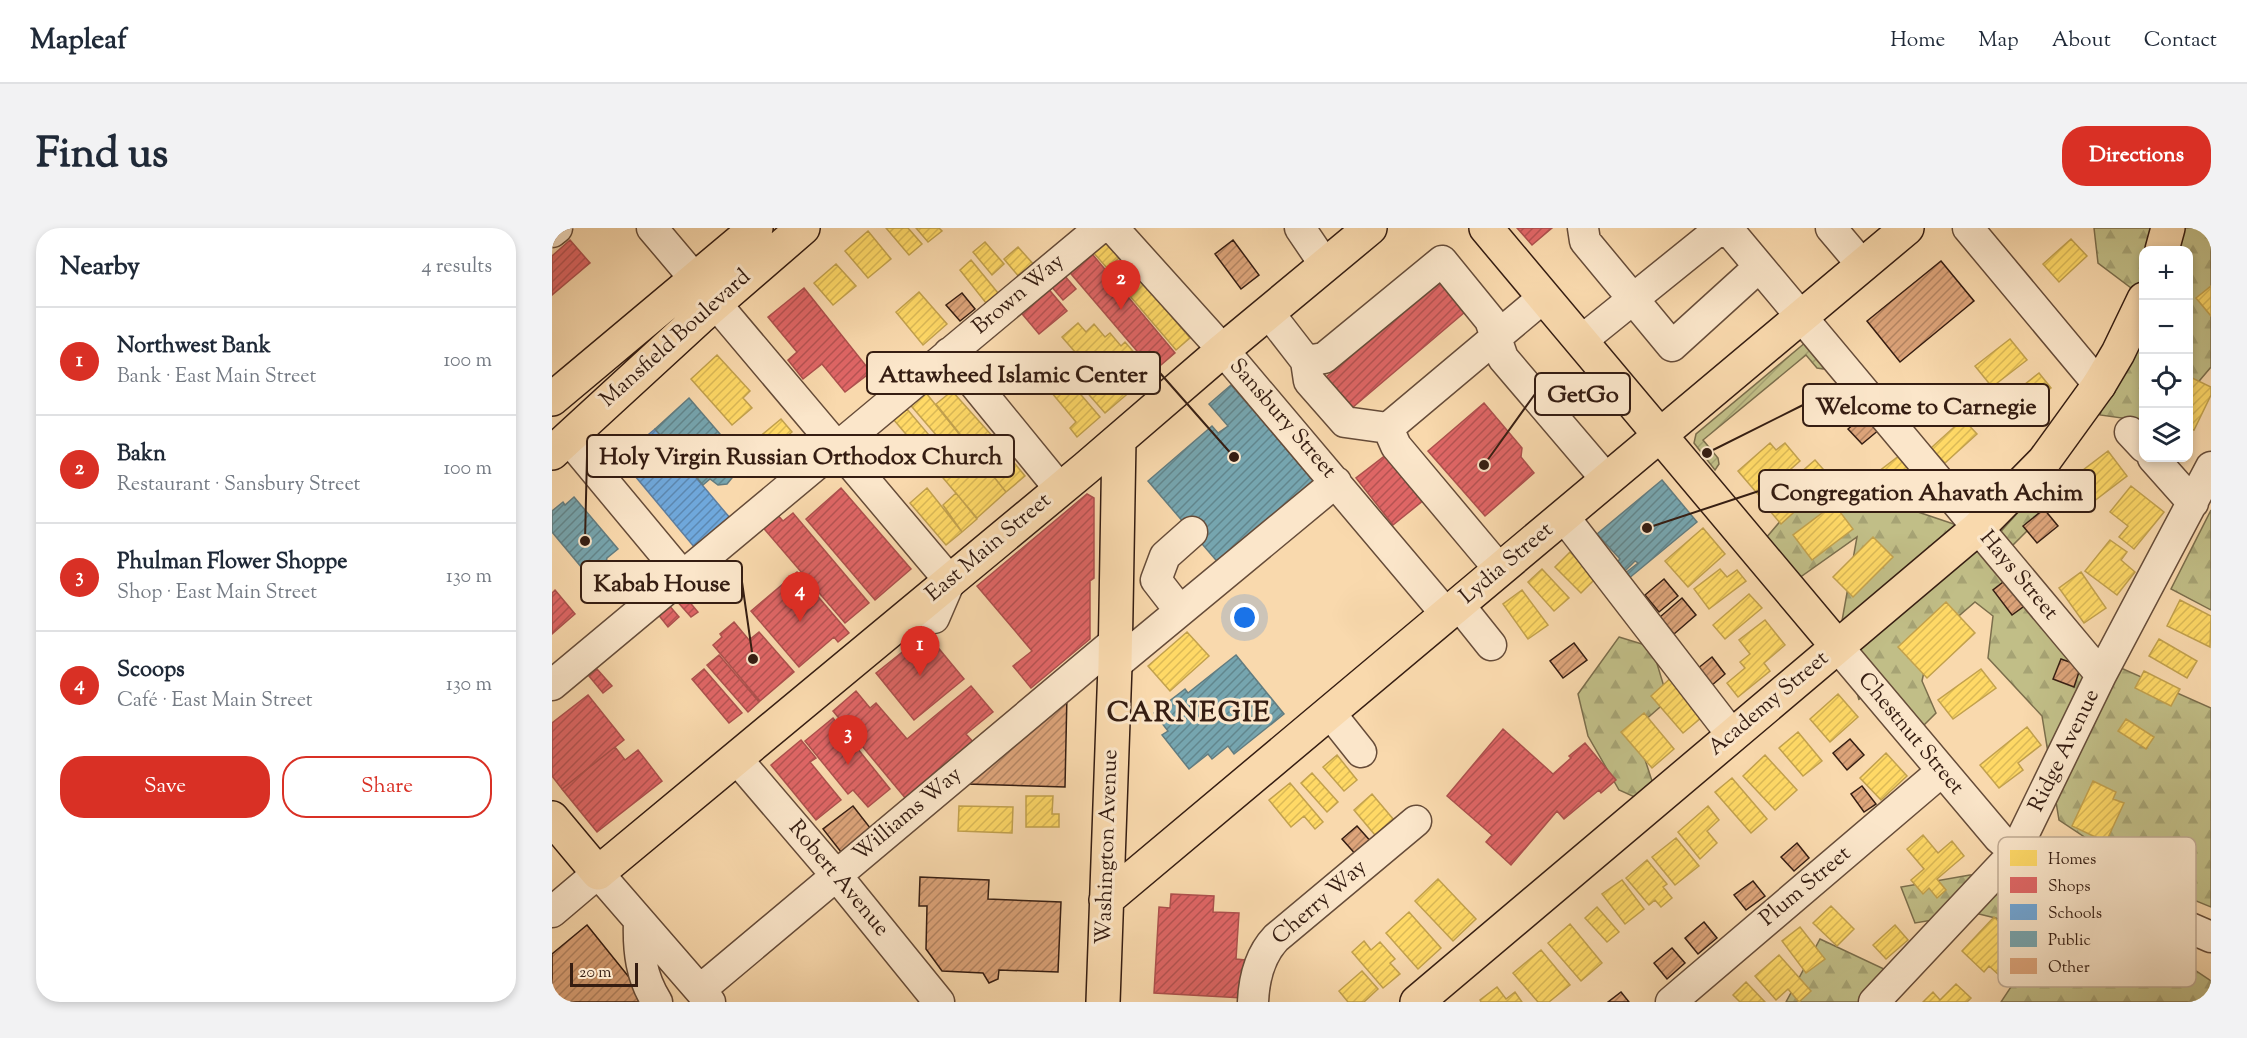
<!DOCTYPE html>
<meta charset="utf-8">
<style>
:root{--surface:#fff;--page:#f2f2f3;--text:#1f2937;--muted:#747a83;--line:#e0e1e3;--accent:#d93025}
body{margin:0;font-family:"Sorts Mill Goudy",serif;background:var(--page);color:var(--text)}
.controls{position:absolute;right:18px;top:18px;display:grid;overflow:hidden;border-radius:12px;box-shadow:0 3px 9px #0003}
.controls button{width:54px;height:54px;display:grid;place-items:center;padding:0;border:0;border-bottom:2px solid var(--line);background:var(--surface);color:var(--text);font:30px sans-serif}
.scale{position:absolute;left:18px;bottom:15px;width:68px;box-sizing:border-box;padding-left:6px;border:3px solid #351d12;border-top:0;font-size:16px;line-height:21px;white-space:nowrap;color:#351d12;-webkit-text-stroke:4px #fbe6ca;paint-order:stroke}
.you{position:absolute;left:693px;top:390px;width:21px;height:21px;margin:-15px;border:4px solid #fff;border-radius:50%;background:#1a73e8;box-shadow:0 0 0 9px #1a73e833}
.badge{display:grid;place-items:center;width:39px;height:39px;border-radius:50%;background:var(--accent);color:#fff;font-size:20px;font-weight:700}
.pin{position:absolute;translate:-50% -50px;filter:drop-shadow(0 2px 3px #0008)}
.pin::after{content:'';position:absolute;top:32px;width:21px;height:18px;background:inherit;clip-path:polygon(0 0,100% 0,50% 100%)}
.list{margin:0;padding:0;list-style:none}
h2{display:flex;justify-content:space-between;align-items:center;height:78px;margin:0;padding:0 24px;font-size:26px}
h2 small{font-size:20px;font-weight:400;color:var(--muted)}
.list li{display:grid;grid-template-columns:39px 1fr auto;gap:18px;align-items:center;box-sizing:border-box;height:108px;padding:0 24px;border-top:2px solid var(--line)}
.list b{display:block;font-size:22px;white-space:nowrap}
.list p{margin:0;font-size:20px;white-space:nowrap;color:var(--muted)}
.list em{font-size:20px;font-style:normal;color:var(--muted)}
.actions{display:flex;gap:12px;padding:18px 24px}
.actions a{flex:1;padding:14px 0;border:2px solid var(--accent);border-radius:24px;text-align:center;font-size:21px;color:var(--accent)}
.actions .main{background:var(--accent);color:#fff}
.icon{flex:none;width:33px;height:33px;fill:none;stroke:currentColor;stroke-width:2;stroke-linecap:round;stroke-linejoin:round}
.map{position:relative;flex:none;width:1659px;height:774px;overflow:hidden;border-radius:24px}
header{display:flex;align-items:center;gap:36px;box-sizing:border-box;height:84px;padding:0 30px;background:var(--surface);border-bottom:2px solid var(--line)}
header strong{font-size:28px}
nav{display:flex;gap:33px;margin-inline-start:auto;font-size:21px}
.intro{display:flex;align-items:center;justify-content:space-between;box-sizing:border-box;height:144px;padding:0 36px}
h1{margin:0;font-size:42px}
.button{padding:15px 27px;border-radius:24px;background:var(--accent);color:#fff;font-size:21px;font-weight:700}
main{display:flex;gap:36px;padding:0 36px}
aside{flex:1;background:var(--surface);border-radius:24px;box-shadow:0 3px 9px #0003}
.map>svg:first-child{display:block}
.forest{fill:url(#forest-firs);stroke:#7b6e4c;stroke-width:1.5}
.garden{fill:url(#garden-furrows);stroke:#7b6e4c;stroke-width:1.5}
.homes{fill:url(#homes-hatch);stroke:#c2a14d;stroke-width:1.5}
.shops{fill:url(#shops-hatch);stroke:#ad504d;stroke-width:1.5}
.schools{fill:url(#schools-hatch);stroke:#5e7e9f;stroke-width:1.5}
.public{fill:url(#public-hatch);stroke:#627c80;stroke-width:1.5}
.building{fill:url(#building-hatch);stroke:#351d12;stroke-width:1.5}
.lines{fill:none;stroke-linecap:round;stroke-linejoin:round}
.minor-casing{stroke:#664c39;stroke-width:33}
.major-casing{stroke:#351d12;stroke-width:36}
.highway-casing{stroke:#351d12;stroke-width:36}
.minor{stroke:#fbe6ca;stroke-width:30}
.major{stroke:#f9d9ad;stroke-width:33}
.highway{stroke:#f9d9ad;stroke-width:33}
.labels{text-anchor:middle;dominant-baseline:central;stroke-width:6;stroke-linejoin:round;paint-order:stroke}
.street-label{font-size:22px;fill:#351d12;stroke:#fbe6ca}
.district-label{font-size:28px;font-weight:bold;letter-spacing:1.5px;fill:#351d12;stroke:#fbe6ca}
.key{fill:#fbe6ca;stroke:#c0aa93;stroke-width:1.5}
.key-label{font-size:16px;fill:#351d12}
.leader{fill:none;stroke:#351d12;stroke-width:2}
.callout-dot{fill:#351d12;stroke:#fbe6ca;stroke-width:2}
.callout{fill:#fbe6ca;stroke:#351d12;stroke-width:2}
.callout-label{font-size:24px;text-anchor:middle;font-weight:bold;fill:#351d12}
</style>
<header>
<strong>Mapleaf</strong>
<nav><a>Home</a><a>Map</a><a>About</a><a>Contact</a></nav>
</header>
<div class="intro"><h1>Find us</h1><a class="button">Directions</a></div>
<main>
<aside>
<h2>Nearby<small>4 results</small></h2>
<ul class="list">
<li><span class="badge">1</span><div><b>Northwest Bank</b><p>Bank · East Main Street</p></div><em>100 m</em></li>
<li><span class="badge">2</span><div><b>Bakn</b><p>Restaurant · Sansbury Street</p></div><em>100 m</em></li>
<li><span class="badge">3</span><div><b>Phulman Flower Shoppe</b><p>Shop · East Main Street</p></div><em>130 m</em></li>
<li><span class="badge">4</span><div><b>Scoops</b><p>Café · East Main Street</p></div><em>130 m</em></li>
</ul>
<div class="actions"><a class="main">Save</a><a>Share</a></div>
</aside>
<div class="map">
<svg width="1659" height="774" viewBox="0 0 1659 774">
<defs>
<pattern id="forest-firs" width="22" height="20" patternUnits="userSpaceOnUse" patternTransform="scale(1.5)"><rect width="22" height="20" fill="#c1be87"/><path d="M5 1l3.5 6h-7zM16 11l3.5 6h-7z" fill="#a6a374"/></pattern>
<pattern id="garden-furrows" width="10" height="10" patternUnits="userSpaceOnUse" patternTransform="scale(1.5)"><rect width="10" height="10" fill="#c1be87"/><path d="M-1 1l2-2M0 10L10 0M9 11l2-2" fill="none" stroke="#a6a374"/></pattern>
<pattern id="homes-hatch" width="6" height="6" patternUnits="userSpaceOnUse" patternTransform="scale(1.5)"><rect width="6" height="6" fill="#ffd966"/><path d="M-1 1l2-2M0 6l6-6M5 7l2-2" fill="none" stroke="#dbba57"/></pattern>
<pattern id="shops-hatch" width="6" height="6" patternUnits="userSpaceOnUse" patternTransform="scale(1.5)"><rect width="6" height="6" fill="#e06666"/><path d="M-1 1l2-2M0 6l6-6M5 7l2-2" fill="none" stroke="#b65353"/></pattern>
<pattern id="schools-hatch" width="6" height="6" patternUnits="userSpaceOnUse" patternTransform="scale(1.5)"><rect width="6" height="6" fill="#6fa8dc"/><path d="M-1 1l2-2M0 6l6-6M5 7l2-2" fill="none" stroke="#5c88b1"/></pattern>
<pattern id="public-hatch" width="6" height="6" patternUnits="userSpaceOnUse" patternTransform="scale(1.5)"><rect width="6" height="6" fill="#76a5af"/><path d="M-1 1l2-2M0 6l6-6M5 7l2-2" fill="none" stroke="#62868d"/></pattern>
<pattern id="building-hatch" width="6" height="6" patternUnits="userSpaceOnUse" patternTransform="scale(1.5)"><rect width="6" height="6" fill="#dda47a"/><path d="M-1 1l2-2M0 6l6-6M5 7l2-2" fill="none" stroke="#b48563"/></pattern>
</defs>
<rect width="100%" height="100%" fill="#f9d9ad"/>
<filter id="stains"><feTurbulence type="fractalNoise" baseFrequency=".00333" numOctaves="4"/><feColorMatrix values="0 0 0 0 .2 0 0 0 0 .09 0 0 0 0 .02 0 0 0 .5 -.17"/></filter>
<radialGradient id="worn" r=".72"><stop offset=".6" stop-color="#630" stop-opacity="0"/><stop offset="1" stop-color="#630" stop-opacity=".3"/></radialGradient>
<path class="forest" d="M1542 0H1659V139L1637 165 1636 22H1592L1591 193 1548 187 1583 63 1546 35Z
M1507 239 1516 262 1457 321 1497 408 1659 480V679L1605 657 1507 592 1490 488 1436 430 1441 388 1423 374 1379 412 1370 453 1384 485 1367 502 1312 438 1307 472 1288 404 1305 309 1240 355 1208 317 1254 263 1313 253 1366 284 1443 310Z
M1659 282V382L1619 361Z
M1067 409 1100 419 1116 472 1083 501 1102 559 1087 571 1067 562 1036 508 1026 466Z
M1457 646 1559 686 1659 753V774H1449L1496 703 1423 685 1363 695 1349 659 1418 647Z
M1268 711 1332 741 1308 774H1234Z"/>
<path class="garden" d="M1254 114 1275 140 1271 141 1265 140 1254 127 1151 212 1166 230 1167 236 1163 242 1142 215 1144 206Z"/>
<path class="homes" d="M334 0H356L370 16 357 27Z
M364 0H387L390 3 376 14Z
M316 3 339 31 316 50 293 23Z
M557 9 572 26 555 40 540 23Z
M1519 11 1535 28 1507 54 1491 36Z
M433 14 452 36 440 47 421 24Z
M466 19 483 38 468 50 452 31Z
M419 32 446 65 434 75 408 42Z
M574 35 638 110 624 122 560 47Z
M284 36 304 58 281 77 262 55Z
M1659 58V88L1644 70Z
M367 64 395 96 371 117 344 84Z
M526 95 534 104 542 96 553 109 558 105 569 118 573 114 600 145 553 185 517 144 530 132 510 109Z
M1458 111 1475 132 1440 159 1423 138Z
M165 127 198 163 191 170 200 180 180 197 139 151Z
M491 131 496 137 500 133 548 189 525 209 518 200 524 194 480 141Z
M1487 145 1499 160 1456 194 1444 179Z
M1636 148 1659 159V167L1642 202 1636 200Z
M370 160 454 264 425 290 342 192 355 181 387 219 391 215 355 173Z
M400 163 442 210 473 248 454 264 384 176Z
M229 191 240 204 205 233 194 220Z
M1411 191 1425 206 1393 235 1379 220Z
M1218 215 1224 222 1233 215 1248 233 1239 241 1241 244 1210 271 1186 243Z
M1556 223 1575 248 1537 277 1518 252Z
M1352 224 1368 245 1337 268 1322 247Z
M1263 232 1279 250 1271 258 1276 263 1254 282 1250 277 1229 296 1212 276Z
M1579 258 1612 284 1582 321 1567 309 1576 298 1558 284Z
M375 260 410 304 394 317 358 275Z
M404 265 425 291 410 304 391 277Z
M1282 276 1301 301 1260 332 1241 307Z
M1151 300 1173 326 1136 359 1113 333Z
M1321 309 1341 329 1301 369 1281 349Z
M1558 312 1575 324 1569 332 1583 344 1565 367 1533 343Z
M1018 324 1044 350 1029 365 1003 339Z
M990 341 1017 370 1002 383 976 354Z
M1168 341 1175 349 1185 342 1194 353 1157 381 1142 361Z
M1529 344 1554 380 1532 395 1507 360Z
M970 362 996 397 976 411 951 376Z
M1197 366 1210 380 1173 411 1161 397Z
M1628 372 1659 388 1658 419 1615 398Z
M1394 374 1423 405 1375 450 1346 419Z
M1213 392 1233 417 1212 435 1218 443 1186 469 1175 455 1193 440 1188 434 1198 426 1187 412Z
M635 404 657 428 618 463 596 438Z
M1607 411 1645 433 1635 450 1597 428Z
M1429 441 1444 460 1401 491 1386 472Z
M1592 443 1628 461 1619 478 1583 460Z
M1122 447 1155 485 1131 505 1099 468Z
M1286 466 1306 489 1278 514 1258 491Z
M1092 485 1122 521 1100 540 1069 504Z
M1574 491 1602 509 1594 521 1566 503Z
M1475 499 1489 517 1466 535 1471 542 1447 560 1428 537Z
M1246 504 1270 533 1251 548 1227 520Z
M1334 525 1355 548 1329 572 1308 550Z
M785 527 805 552 792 563 771 539Z
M1213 527 1245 562 1223 582 1191 548Z
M760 545 786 574 775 584 749 555Z
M1180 550 1215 591 1199 605 1163 564Z
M1541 553 1564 564 1561 571 1572 575 1554 614 1520 598Z
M738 555 771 594 763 601 752 588 739 599 717 572Z
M820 566 847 598 828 613 802 582Z
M474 568H501L500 586H507V599H474Z
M407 578 461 579 460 605 406 603Z
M1156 578 1167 592 1155 603 1165 615 1148 631 1126 604Z
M1371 607 1386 625 1400 613 1412 628 1385 651 1394 662 1385 670 1377 660 1371 666 1359 652 1372 641 1355 621Z
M1124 610 1147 638 1123 657 1100 629Z
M1095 632 1115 656 1111 659 1120 670 1109 679 1103 672 1097 677 1074 650Z
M886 651 924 691 901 713 863 673Z
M1070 652 1092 681 1073 696 1050 666Z
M1279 678 1302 701 1285 718 1261 695Z
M1045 679 1067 704 1055 714 1033 690Z
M857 684 889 720 866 741 834 705Z
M1442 689 1465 711 1452 725 1461 734 1448 748 1437 738 1432 744 1410 723Z
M1018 696 1050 735 1029 753 996 715Z
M1343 697 1356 712 1334 731 1321 717Z
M1248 699 1273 731 1254 745 1230 713Z
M812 713 819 722 828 714 843 731 838 735 848 746 831 760 800 724Z
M989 722 1018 757 997 774H986L961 745Z
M1227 727 1259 763 1247 774 1236 761 1224 772 1203 748Z
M810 743 826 761 812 774H796L787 763Z
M1194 754 1213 774H1188L1181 767Z
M1404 756 1419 770 1415 774H1371L1381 764 1388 772Z
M945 759 954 771 963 764 970 774H929L928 772Z"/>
<path class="shops" d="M965 0H1000L980 17Z
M18 12 38 35 0 67V28Z
M536 21 623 125 602 143 514 40Z
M512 47 524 61 511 72 499 58Z
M887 53 913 84 800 180 774 149Z
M494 58 515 83 487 106 466 81Z
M252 60 319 144 293 164 270 136 251 151 236 132 245 124 216 89Z
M932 175 970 220 969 229 982 245 933 288 876 223Z
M835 226 872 272 841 297 804 250Z
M289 260 359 341 323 372 254 291Z
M535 266 542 270V350L538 353V411L479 460 461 438 480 423 425 358Z
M223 284 231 293 241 285 317 375 293 395 208 296Z
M245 344 297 405 286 414 282 409 247 439 199 383Z
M3 362 23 386 0 406V365Z
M130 365 146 384 139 389 123 371Z
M116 376 127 389 116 399 105 385Z
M182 394 197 412 207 404 242 444 208 473 161 417 170 409 168 406Z
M374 405 412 451 362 492 324 445Z
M167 427 207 474 196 484 155 437Z
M45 441 60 458 51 465 37 448Z
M152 441 190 485 177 495 140 451Z
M419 458 441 484 414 506 422 515 354 571 281 483 304 463 318 480 324 475 355 511Z
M36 467 72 512 10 561 0 548V495Z
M281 490 338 561 316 579 301 562 296 566 253 513Z
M951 501 1001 546 1019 530 1017 528 1033 515 1064 552 1049 565 1047 562 1012 591 1005 583 959 637 934 614 940 607 895 568Z
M249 512 264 530 258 534 289 572 264 592 219 537Z
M63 519 73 532 86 522 110 553 45 604 10 561Z
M619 666 662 668 661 684 687 685 684 731 693 732 691 770 602 765 607 679 618 680Z"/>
<path class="schools" d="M103 201 178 290 143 320 68 230Z"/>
<path class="public" d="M679 157 765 256 669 338 596 253 660 198 666 205 676 198 657 176Z
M137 170 186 227 180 232 183 237 184 245 175 256 166 257 158 251 151 257 103 201Z
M1110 252 1145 294 1076 351 1072 346 1086 335 1083 333 1072 344 1064 335 1068 331 1045 306Z
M22 269 66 321 55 330 54 334 35 346 0 304V283L11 274 13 277Z
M684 427 732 486 682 526 676 518 660 531 656 526 637 541 610 507 616 503 602 485 633 461 636 465Z"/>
<path class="building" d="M681 12 707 47 689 61 663 26Z
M1389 33 1422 73 1348 134 1315 93Z
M410 65 423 81 408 93 394 77Z
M1315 185 1328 201 1310 216 1296 201Z
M1492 281 1506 298 1485 315 1471 298Z
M1112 351 1126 368 1107 384 1093 367Z
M1455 351 1475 376 1460 387 1441 362Z
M1130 370 1144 387 1122 406 1108 389Z
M1022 415 1035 432 1011 450 998 433Z
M1160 429 1173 446 1159 458 1145 441Z
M1509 431 1529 438 1522 459 1501 451Z
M515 466 513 559 415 556Z
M1298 511 1312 527 1295 542 1281 525Z
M1310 558 1324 576 1312 584 1299 566Z
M301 578 319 601 289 624 271 601Z
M805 598 821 616 806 629 790 611Z
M1245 615 1257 630 1242 643 1229 629Z
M368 649 437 652 436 671 509 674 506 744 447 742 446 751 437 755 431 745 390 743 374 721 375 678H367Z
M1201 653 1213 668 1194 682 1182 667Z
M1152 694 1165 710 1146 726 1133 710Z
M35 697 97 774H10L0 761V726Z
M1120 720 1133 735 1115 751 1102 735Z
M1069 764 1077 774H1056Z"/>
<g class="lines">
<g class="minor-casing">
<path id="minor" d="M100 0 398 353 382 390
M561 0 671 122 895 387
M748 0 773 37
M1031 0 1033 13 1120 118 1207 39
M1175 0 1549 447
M1279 0 1311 38
M1416 0 1547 157
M0 4 5 0
M716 84 754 133 757 153 793 194 836 200 992 69
M1029 113 1169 0
M397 125 508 261
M754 133 772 130 890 33 938 92 951 130 1055 252
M836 200 844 218 948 342
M1578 204 1592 219
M16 210 130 347
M1601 230 1641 275
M1012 289 1180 507
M907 377 939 417
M628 383 604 352 613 328 640 304
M1285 418 1447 610 1463 624 1659 709
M563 437 784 254
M0 457 548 0
M778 485 809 524
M184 530 284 647 387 774
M0 684 46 645 158 774
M87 694C86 723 89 749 105 774
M148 762 564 413
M701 774C702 751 708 727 724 710L864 593
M1119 774 1390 543
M1322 774 1463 624 1549 447 1659 239"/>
</g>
<g class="major-casing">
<path id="major" d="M934 0 1285 418
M0 171 204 0
M0 225 147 90 251 0
M0 590 46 645 534 240 671 122 818 0
M554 672 1355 0
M551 774 563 437 567 212
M865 774 1426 300 1492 233 1547 157"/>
</g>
<g class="highway-casing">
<path id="highway" d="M1610 22 1616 0
M1547 157 1566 125 1592 71"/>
</g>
<use href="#minor" class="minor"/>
<use href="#major" class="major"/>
<use href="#highway" class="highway"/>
</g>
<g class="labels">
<g class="street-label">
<text transform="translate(467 67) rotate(-40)">Brown Way</text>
<text transform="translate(124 111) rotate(-42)">Mansfield Boulevard</text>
<text transform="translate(730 191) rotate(49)">Sansbury Street</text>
<text transform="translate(437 320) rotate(-40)">East Main Street</text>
<text transform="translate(955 336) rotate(-40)">Lydia Street</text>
<text transform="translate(1466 348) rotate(50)">Hays Street</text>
<text transform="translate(1217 476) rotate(-40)">Academy Street</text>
<text transform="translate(1358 506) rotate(50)">Chestnut Street</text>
<text transform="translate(1513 523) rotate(-64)">Ridge Avenue</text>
<text transform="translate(356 587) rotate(-40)">Williams Way</text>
<text transform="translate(556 619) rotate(-88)">Washington Avenue</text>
<text transform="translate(286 651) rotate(50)">Robert Avenue</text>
<text transform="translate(1254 659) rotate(-40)">Plum Street</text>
<text transform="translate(768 675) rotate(-41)">Cherry Way</text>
</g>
<g class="district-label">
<text x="637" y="486">CARNEGIE</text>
</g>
</g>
<rect x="1446" y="609" width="198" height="150" rx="9" class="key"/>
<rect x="1458" y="622" width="27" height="16" fill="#ffd966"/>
<rect x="1458" y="649" width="27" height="16" fill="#e06666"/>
<rect x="1458" y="676" width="27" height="16" fill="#6fa8dc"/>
<rect x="1458" y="703" width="27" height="16" fill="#76a5af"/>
<rect x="1458" y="730" width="27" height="16" fill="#dda47a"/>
<g class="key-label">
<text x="1496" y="636">Homes</text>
<text x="1496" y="663">Shops</text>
<text x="1496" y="690">Schools</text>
<text x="1496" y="717">Public</text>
<text x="1496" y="744">Other</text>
</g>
<path class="leader" d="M682 229L608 145M932 237L983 166M1155 225L1251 177M33 313L35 228M1095 300L1207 263M201 431L190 354"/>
<g class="callout-dot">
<circle cx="682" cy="229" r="6"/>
<circle cx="932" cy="237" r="6"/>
<circle cx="1155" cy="225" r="6"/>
<circle cx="33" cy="313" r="6"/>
<circle cx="1095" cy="300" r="6"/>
<circle cx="201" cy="431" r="6"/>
</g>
<g class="callout">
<rect x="315" y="124" width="293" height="42" rx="6"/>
<rect x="983" y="145" width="95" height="42" rx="6"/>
<rect x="1251" y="156" width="246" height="42" rx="6"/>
<rect x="35" y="207" width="427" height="42" rx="6"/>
<rect x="1207" y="242" width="336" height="42" rx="6"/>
<rect x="29" y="333" width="161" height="42" rx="6"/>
</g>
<g class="callout-label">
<text x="461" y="154">Attawheed Islamic Center</text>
<text x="1031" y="174">GetGo</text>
<text x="1374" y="186">Welcome to Carnegie</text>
<text x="249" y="236">Holy Virgin Russian Orthodox Church</text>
<text x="1375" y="272">Congregation Ahavath Achim</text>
<text x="110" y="363">Kabab House</text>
</g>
<rect width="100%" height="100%" filter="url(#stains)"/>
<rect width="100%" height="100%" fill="url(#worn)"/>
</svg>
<div class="controls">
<button>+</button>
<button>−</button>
<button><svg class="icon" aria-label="locate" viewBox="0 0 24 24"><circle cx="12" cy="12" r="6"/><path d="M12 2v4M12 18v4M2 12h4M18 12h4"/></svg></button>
<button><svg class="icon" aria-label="layers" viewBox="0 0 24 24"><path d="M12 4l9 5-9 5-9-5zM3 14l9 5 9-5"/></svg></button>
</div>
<div class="scale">20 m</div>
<div class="you"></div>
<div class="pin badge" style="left:368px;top:448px">1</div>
<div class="pin badge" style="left:569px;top:82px">2</div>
<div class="pin badge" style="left:296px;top:537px">3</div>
<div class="pin badge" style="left:248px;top:394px">4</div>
</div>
</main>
